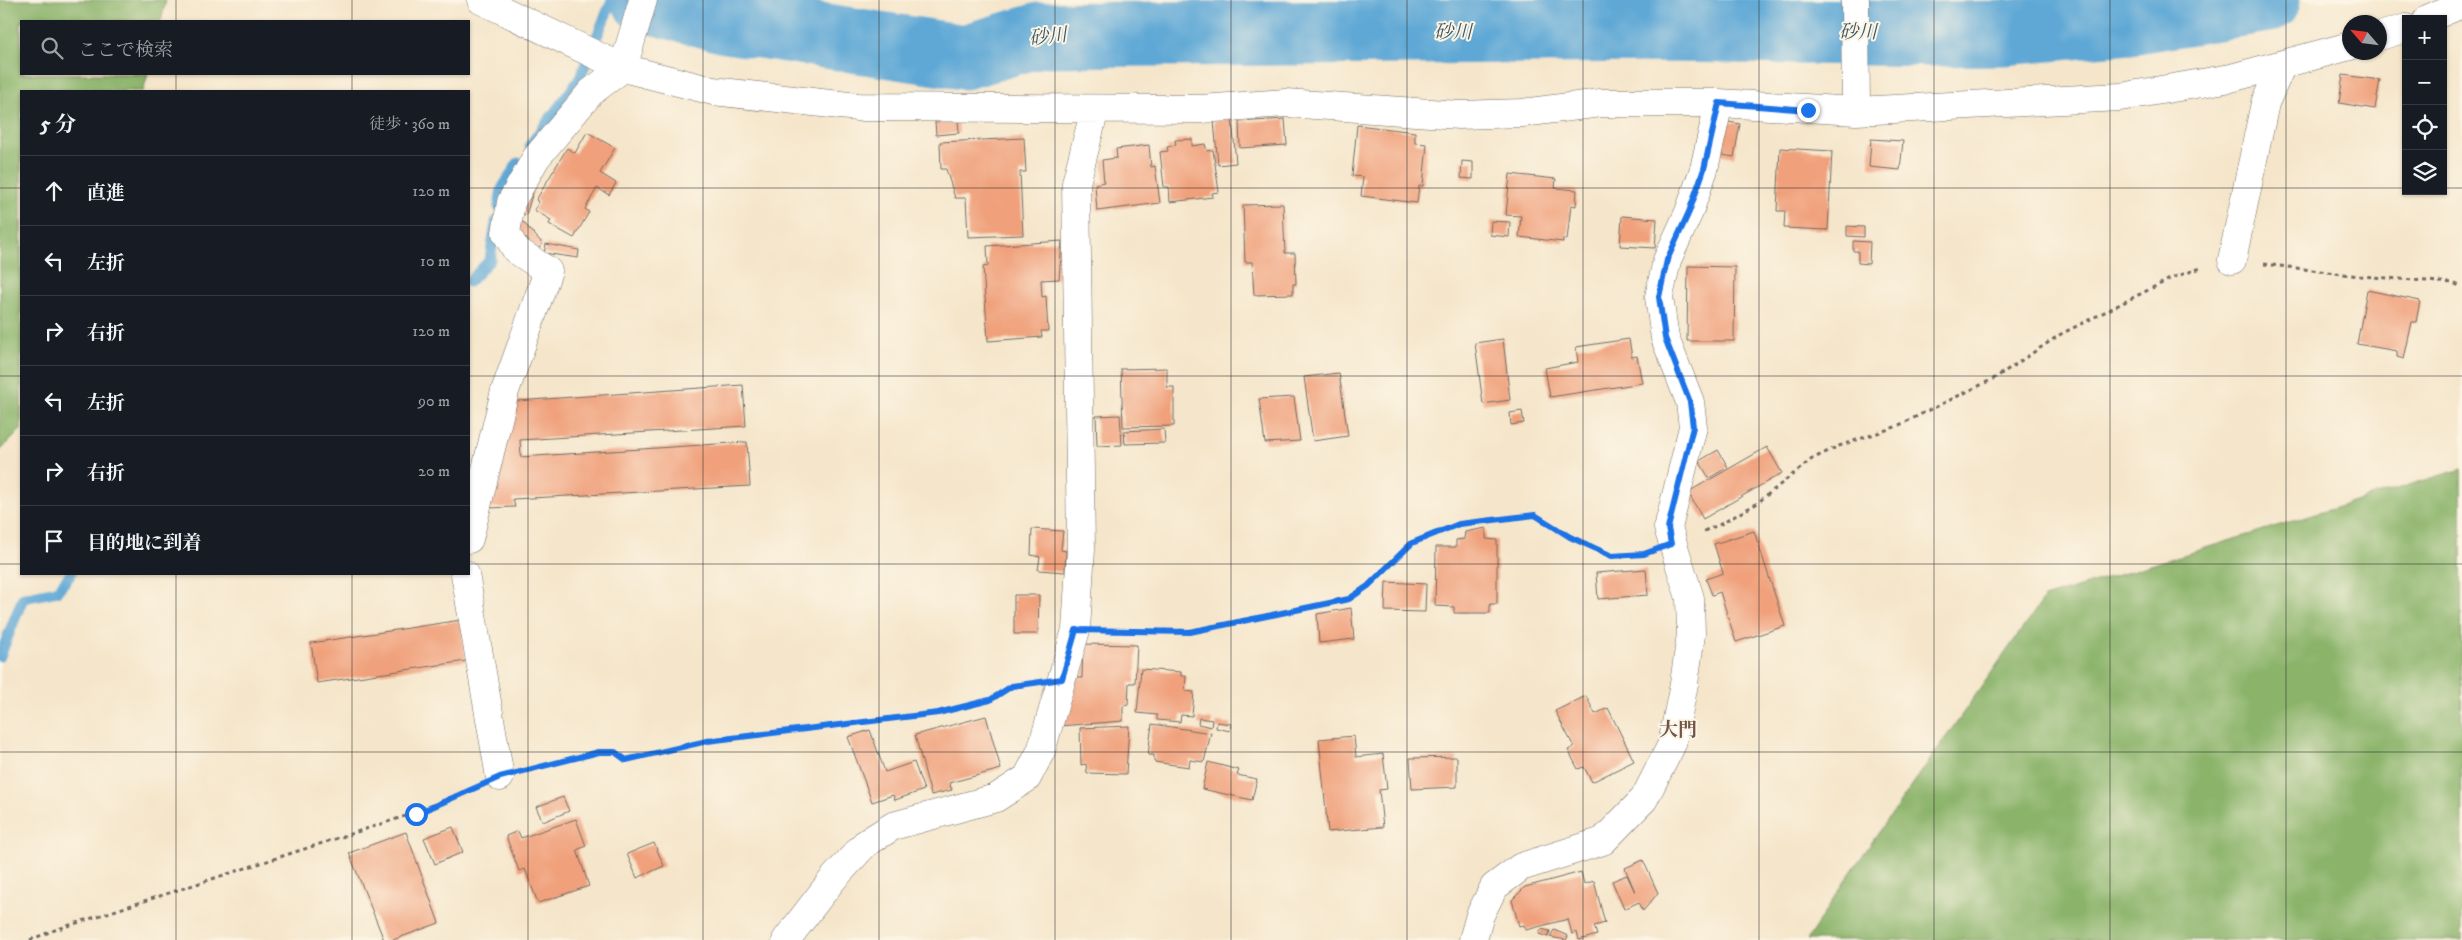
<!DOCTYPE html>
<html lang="ja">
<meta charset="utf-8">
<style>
:root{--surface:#171b24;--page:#242831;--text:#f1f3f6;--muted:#9ea1a6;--line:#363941}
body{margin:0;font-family:"IM FELL DW Pica","Noto Serif JP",serif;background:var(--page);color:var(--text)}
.controls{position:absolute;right:15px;top:15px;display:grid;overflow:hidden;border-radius:0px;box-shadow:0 1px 4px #0004}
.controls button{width:45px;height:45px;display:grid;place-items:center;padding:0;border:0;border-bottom:1px solid var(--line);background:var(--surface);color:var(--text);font:25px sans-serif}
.compass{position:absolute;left:2342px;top:15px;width:45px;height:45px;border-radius:50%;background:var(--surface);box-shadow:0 1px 4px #0004;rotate:298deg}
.stop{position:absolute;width:15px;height:15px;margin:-11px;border:4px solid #1a73e8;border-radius:50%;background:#fff}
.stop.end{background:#1a73e8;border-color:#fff;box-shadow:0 1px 5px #0008}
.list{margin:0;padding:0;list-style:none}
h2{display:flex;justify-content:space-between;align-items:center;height:65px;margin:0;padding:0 20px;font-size:21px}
h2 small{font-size:16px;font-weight:400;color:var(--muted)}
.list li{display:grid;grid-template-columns:32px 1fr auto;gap:15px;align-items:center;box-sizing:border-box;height:70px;padding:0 20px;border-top:1px solid var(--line)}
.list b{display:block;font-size:19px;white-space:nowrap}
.list em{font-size:16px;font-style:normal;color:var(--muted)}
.icon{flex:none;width:28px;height:28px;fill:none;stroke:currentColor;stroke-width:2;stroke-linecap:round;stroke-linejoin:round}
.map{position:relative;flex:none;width:2462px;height:940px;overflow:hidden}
.search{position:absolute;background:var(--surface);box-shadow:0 1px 4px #0004;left:20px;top:20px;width:450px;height:55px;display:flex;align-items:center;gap:12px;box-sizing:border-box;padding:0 18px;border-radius:0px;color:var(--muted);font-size:19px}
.panel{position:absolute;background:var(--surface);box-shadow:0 1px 4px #0004;left:20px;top:90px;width:450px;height:485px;border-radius:0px}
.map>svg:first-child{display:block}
.forest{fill:#8bb46b;stroke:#5b704b}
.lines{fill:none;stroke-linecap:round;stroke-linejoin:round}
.stream{stroke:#5fa8d6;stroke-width:11}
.river{stroke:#5fa8d6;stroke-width:65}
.building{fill:#f0a17c}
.street-casing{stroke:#726c63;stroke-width:29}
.path{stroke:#726c63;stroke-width:3;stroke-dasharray:4 4;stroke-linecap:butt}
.street{stroke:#fff;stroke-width:28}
.route{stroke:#1a73e8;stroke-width:6}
.grid{fill:none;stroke:#2b2b2b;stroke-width:1;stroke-opacity:0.55}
.labels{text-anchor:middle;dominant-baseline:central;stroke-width:4;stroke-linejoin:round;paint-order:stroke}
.water-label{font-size:19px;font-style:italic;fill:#3d5767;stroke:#fcf5e5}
.neighbourhood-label{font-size:19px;font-weight:bold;fill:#705447;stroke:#fcf5e5}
</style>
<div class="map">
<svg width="2462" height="940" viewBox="0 0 2462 940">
<rect width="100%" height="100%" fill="#fcf5e5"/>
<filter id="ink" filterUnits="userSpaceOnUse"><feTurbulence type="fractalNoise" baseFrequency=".02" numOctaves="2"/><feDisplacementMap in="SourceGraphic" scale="10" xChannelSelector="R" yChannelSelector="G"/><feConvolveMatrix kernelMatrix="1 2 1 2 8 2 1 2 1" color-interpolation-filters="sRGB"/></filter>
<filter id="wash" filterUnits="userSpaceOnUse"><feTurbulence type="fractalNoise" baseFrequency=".0096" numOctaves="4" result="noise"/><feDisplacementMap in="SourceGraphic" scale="20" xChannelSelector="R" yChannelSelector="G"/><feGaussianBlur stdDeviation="1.12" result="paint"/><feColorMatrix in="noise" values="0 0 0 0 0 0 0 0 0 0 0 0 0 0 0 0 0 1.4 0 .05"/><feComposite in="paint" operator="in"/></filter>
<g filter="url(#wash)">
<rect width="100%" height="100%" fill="#f5e6cb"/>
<path class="forest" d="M0 0H166L161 21H21V74H148L143 91H21V430L0 451Z
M2461 469 2462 940H1807L1851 872 2044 598Z"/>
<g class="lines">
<path class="stream" d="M530 145 579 80 612 0
M499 207 502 189 518 163
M469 282 490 260 496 222
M0 656 23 598 57 591 71 574"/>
<path class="river" d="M644 0 727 21 964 57 1040 35 1667 30 1932 34 2003 33 2130 22 2268 0"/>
</g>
<g id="blocks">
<path class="building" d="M2343 75 2380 80 2375 109 2339 103Z
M1232 118 1236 163 1218 165 1214 121Z
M1285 119 1287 145 1240 148 1239 122Z
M958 120 959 133 936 135 935 122Z
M1722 121 1740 124 1734 157 1716 154Z
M1357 125 1415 132V143L1427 144 1423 186H1419L1417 203 1361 196 1363 177 1352 176Z
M587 132 615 148 600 173 616 183 609 195 597 188 585 209 589 212 574 238 549 224 551 220 534 210 539 202 536 200 567 148 575 153Z
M1024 138 1026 172H1020L1023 235 968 237 966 198H955L946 169H941L940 142Z
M1192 139V146L1205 144 1207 151 1213 150 1219 192 1212 193 1213 197 1170 202 1169 187H1164L1160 152 1168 151 1167 147 1176 145 1175 140Z
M1871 139 1903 141 1900 170 1869 167Z
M1149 145 1151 167 1155 166 1160 203 1097 211 1095 184 1104 182 1102 160 1117 158 1116 149Z
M1780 148 1832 151 1828 230 1784 228 1785 211H1777Z
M1462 161 1473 162V179L1461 178Z
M1510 174 1556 179 1555 188 1577 190 1576 206 1571 205 1567 240 1563 239V242L1519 237 1521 216 1506 215Z
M535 185 526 215 519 213Z
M1283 204 1285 253H1295L1296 284H1293V294L1254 295 1252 262H1245L1243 205Z
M1622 216 1657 219 1655 248 1620 246Z
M1491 221 1510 222 1509 237 1490 235Z
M523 222 543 244 536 250 517 228Z
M1847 226 1864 227V237L1847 236Z
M1062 241 1059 279 1041 280 1042 297 1046 296 1048 331H1041L1042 337 988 341 983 267 988 266 987 246Z
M1853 241 1870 242 1869 264 1858 263V251H1853Z
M546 244 579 250 578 258 544 253Z
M1688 266 1735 267 1734 341H1687Z
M2367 290 2420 301 2416 322H2412L2404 359 2397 357V351L2357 344Z
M1503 339 1510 400 1483 404 1475 343Z
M1629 339 1632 357 1637 356 1642 383 1550 397 1545 368 1578 362 1576 347Z
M1167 368V387H1174V426L1123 427 1121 369Z
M1339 373 1348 436 1313 441 1304 377Z
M743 385 746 426 520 440 521 457 747 442 750 486 513 499 515 507 488 508 517 401Z
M1294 397 1300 441 1265 443 1259 399Z
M1522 411 1524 423 1511 425 1510 413Z
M1120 415 1122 445 1097 446 1096 416Z
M1164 429 1165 443 1125 444 1124 431Z
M1767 447 1782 473 1703 519 1688 492Z
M1718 450 1728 467 1709 478 1699 461Z
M1486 528V539L1497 540V604H1490V613H1454V607L1435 606 1436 547H1456V540L1464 539 1465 532Z
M1032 529 1063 531 1061 550 1066 551 1065 572 1038 570 1040 557 1031 555Z
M1754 531 1785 626 1736 642 1720 592 1712 595 1706 579 1723 573 1714 544Z
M1646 569 1648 595 1598 599 1596 573Z
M1386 582 1426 584 1425 612 1385 611Z
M1014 595H1039L1038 634H1014Z
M1351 608 1354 639 1319 643 1317 614Z
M461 620 466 661 317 683 311 643Z
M1083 644 1137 645 1135 683H1129L1128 705 1123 706V721L1059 726 1074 678H1082Z
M1141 669 1181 672V676H1186L1185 691 1194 692 1192 716 1181 715 1180 722 1157 720V715L1137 713Z
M1586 696 1595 714 1608 708 1634 761 1592 782 1584 767 1578 769 1568 750 1574 747 1555 711Z
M986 716 1001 769 949 783 952 790 931 795 915 735Z
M1199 718 1212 720 1211 727 1198 724Z
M1217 722 1231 724 1230 731 1216 728Z
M1152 724 1211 733 1204 762 1190 760 1189 767 1154 762V755H1148Z
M1129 726 1126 774 1087 773 1086 764 1081 765 1080 728Z
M870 730 885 772 914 762 924 790 895 800 893 795 872 802 848 737Z
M1354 736 1356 757 1383 754 1387 789 1379 790 1383 827 1328 832 1319 739Z
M1457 757V787L1412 789 1410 758Z
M1208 762 1239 770 1237 775 1257 779 1252 800 1202 789Z
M563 797 569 811 543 822 536 807Z
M576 819 586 846 577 850 589 886 538 903 525 869 519 871 506 836 518 831 521 838Z
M453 827 463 852 435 864 424 838Z
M406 832 439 923 393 940H384L349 853Z
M654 843 664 866 637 878 627 854Z
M1643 860 1658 893 1643 911 1639 902 1624 909 1612 881 1627 875 1635 892 1625 868Z
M1581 872 1584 884 1594 881 1605 923 1594 926 1597 935 1579 940 1577 932 1572 934 1568 919 1526 930 1524 925 1519 926 1512 900 1525 887Z
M1541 929 1550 931 1548 937 1539 934Z
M1554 930 1568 936 1566 940 1550 937Z"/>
</g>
</g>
<g filter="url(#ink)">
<use href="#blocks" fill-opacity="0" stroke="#726c63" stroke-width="1"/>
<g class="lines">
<g class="street-casing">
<path id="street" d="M481 0 623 68 713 91 858 107 1201 109 1286 103 1459 115 1522 113 1601 103H1719L1856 111 2120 97 2231 78 2350 46
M1855 0 1856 111
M2427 19 2462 4
M2380 36 2406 28
M2232 260 2265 103 2282 65
M469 539 505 391 548 271 516 250 506 233 511 202 536 158 591 92 623 68 643 0
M465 574 500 777
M786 940 833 879 865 844 893 826 996 798 1027 778 1041 751 1076 630 1081 549 1076 183 1095 109
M1473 940 1480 915 1494 887 1521 867 1603 841 1644 799 1672 744 1684 684 1691 634 1690 598 1668 528 1693 427 1690 402 1665 338 1659 297 1667 260 1689 212 1704 169 1719 103"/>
</g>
<path class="path" d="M2264 264 2360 276 2453 283 2462 287
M1704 531 1721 524 1756 504 1812 459 1839 446 1895 427 1995 378 2061 334 2172 278 2201 268
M1107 631H1190L1349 599 1368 586 1412 543 1459 524 1535 515 1570 537 1612 556 1641 554
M532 769 599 752H615L626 760 707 741 938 713 990 700 1012 686 1027 684
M30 940 52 931 415 813 472 789"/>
<use href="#street" class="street"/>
</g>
</g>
<g class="lines" filter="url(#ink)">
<path class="route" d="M416 814 500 777 599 752H615L626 760 707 741 938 713 990 700 1012 686 1062 679 1076 630 1190 632 1349 599 1368 586 1412 543 1459 524 1535 515 1570 537 1612 556 1644 554 1671 544 1668 528 1693 427 1690 402 1665 338 1659 297 1667 260 1689 212 1704 169 1719 103 1808 110"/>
</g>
<path class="grid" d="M176 0V21M352 0V21M528 0V940M703 0V940M879 0V940M1055 0V940M1231 0V940M1407 0V940M1583 0V940M1759 0V940M1934 0V940M2110 0V940M2286 0V940M176 74V91M352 74V91M0 188H21M469 188H2406M2443 188H2462M0 376H21M469 376H2462M0 564H21M469 564H2462M176 574V940M352 574V940M0 752H2462"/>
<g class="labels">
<g class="water-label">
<text x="1453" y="32">砂川</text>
<text x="1858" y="32">砂川</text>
<text transform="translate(1048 37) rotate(-6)">砂川</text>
</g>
<g class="neighbourhood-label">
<text x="1678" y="730">大門</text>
</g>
</g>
</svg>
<div class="controls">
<button>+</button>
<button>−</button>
<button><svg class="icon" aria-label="locate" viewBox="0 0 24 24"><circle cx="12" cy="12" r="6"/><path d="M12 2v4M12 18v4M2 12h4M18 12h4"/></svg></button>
<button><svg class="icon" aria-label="layers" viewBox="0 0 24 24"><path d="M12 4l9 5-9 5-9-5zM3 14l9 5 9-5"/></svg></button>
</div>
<svg class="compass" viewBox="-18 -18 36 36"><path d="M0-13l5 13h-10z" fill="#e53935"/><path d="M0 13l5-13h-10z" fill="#9ea1a6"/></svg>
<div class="stop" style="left:416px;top:814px"></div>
<div class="stop end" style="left:1808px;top:110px"></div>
<div class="search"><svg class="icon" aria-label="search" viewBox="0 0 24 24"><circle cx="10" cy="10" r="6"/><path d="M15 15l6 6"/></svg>ここで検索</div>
<section class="panel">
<h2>5 分<small>徒歩 · 360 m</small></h2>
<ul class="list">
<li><svg class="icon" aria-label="ahead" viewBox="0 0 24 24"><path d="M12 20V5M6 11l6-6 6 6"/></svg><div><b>直進</b></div><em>120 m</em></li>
<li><svg class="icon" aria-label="left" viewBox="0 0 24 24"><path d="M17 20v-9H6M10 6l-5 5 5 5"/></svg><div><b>左折</b></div><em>10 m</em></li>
<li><svg class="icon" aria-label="right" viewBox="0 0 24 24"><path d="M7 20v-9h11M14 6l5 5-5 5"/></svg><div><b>右折</b></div><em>120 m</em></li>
<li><svg class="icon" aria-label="left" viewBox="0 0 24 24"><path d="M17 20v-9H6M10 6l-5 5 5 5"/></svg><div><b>左折</b></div><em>90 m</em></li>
<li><svg class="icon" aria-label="right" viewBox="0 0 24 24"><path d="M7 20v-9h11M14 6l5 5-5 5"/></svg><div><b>右折</b></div><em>20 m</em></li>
<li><svg class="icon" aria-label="arrive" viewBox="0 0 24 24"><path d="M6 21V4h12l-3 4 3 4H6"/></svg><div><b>目的地に到着</b></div></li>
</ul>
</section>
</div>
